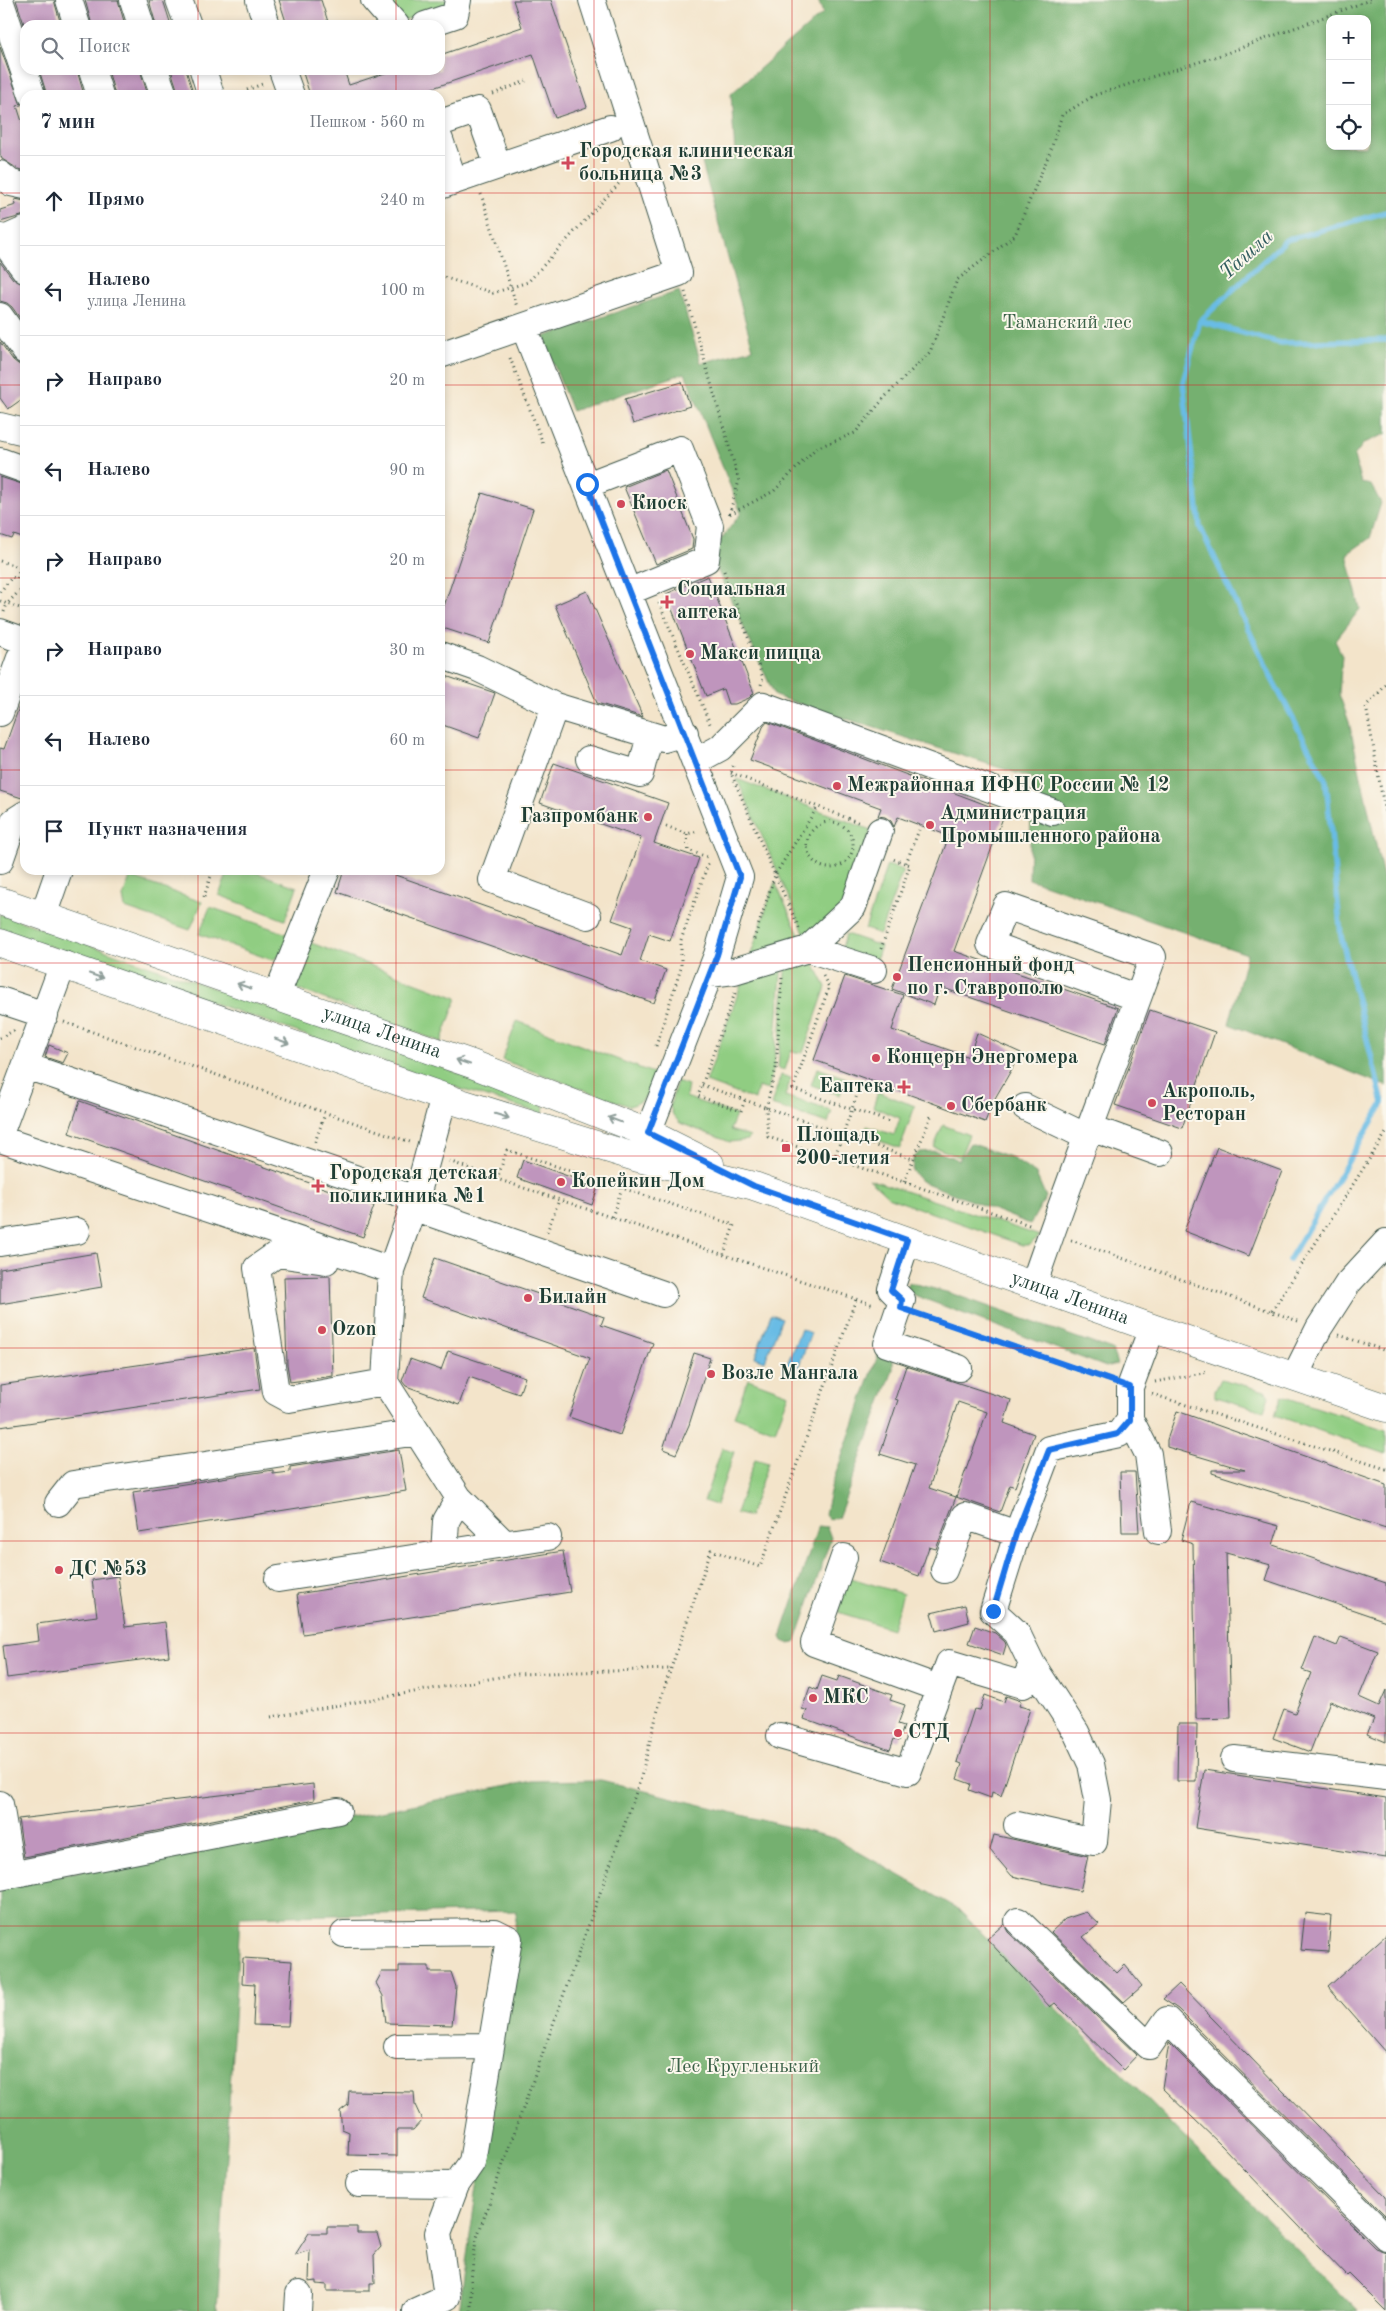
<!DOCTYPE html>
<html lang="ru">
<meta charset="utf-8">
<style>
:root{--surface:#fff;--page:#f6f6f7;--text:#1f2937;--muted:#747a83;--line:#e0e1e3}
body{margin:0;font-family:"Old Standard TT",serif;background:var(--page);color:var(--text)}
.controls{position:absolute;right:15px;top:15px;display:grid;overflow:hidden;border-radius:10px;box-shadow:0 2px 8px #0003}
.controls button{width:45px;height:45px;display:grid;place-items:center;padding:0;border:0;border-bottom:1px solid var(--line);background:var(--surface);color:var(--text);font:25px sans-serif}
.stop{position:absolute;width:15px;height:15px;margin:-11px;border:4px solid #1a73e8;border-radius:50%;background:#fff}
.stop.end{background:#1a73e8;border-color:#fff;box-shadow:0 1px 5px #0008}
.list{margin:0;padding:0;list-style:none}
h2{display:flex;justify-content:space-between;align-items:center;height:65px;margin:0;padding:0 20px;font-size:21px}
h2 small{font-size:16px;font-weight:400;color:var(--muted)}
.list li{display:grid;grid-template-columns:32px 1fr auto;gap:15px;align-items:center;box-sizing:border-box;height:90px;padding:0 20px;border-top:1px solid var(--line)}
.list b{display:block;font-size:19px;white-space:nowrap}
.list p{margin:0;font-size:16px;white-space:nowrap;color:var(--muted)}
.list em{font-size:16px;font-style:normal;color:var(--muted)}
.icon{flex:none;width:28px;height:28px;fill:none;stroke:currentColor;stroke-width:2;stroke-linecap:round;stroke-linejoin:round}
.map{position:relative;flex:none;width:1386px;height:2311px;overflow:hidden}
.search{position:absolute;background:var(--surface);box-shadow:0 2px 8px #0003;left:20px;top:20px;width:425px;height:55px;display:flex;align-items:center;gap:12px;box-sizing:border-box;padding:0 18px;border-radius:15px;color:var(--muted);font-size:19px}
.panel{position:absolute;background:var(--surface);box-shadow:0 2px 8px #0003;left:20px;top:90px;width:425px;height:785px;border-radius:15px}
.map>svg:first-child{display:block}
.green{fill:#90cd82;stroke:#58855b}
.forest{fill:#74b070;stroke:#4a7652;fill-rule:evenodd}
.water{fill:#69bce5;stroke:#447c8c}
.lines{fill:none;stroke-linecap:round;stroke-linejoin:round}
.stream{stroke:#69bce5;stroke-width:5.5}
.building{fill:#bf95bd;fill-rule:evenodd}
.minor-casing{stroke:#3f564a;stroke-width:28}
.major-casing{stroke:#3f564a;stroke-width:29}
.path{stroke:#3f564a;stroke-width:3;stroke-dasharray:1 4;stroke-linecap:butt}
.minor{stroke:#fff;stroke-width:26}
.major{stroke:#fff;stroke-width:28}
.oneway{stroke:#8f9e9a}
.route{stroke:#1a73e8;stroke-width:6}
.grid{fill:none;stroke:#d62828;stroke-width:1;stroke-opacity:0.55}
.poi-dot{fill:#d1495b;stroke:#fbf7ec;stroke-width:2}
.labels{text-anchor:middle;dominant-baseline:central;stroke-width:4;stroke-linejoin:round;paint-order:stroke}
.poi-label{font-size:20px;font-weight:bold;fill:#1f3d34;stroke:#fbf7ec;text-anchor:start}
.park-label{font-size:20px;fill:#3b6148;stroke:#fbf7ec}
.street-label{font-size:20px;fill:#1f3d34;stroke:#fbf7ec}
.water-label{font-size:21px;font-style:italic;fill:#325d60;stroke:#fbf7ec}
</style>
<div class="map">
<svg width="1386" height="2311" viewBox="0 0 1386 2311">
<rect width="100%" height="100%" fill="#fbf7ec"/>
<filter id="ink" filterUnits="userSpaceOnUse"><feTurbulence type="fractalNoise" baseFrequency=".02" numOctaves="2"/><feDisplacementMap in="SourceGraphic" scale="10" xChannelSelector="R" yChannelSelector="G"/><feConvolveMatrix kernelMatrix="1 2 1 2 8 2 1 2 1" color-interpolation-filters="sRGB"/></filter>
<filter id="wash" filterUnits="userSpaceOnUse"><feTurbulence type="fractalNoise" baseFrequency=".0096" numOctaves="4" result="noise"/><feDisplacementMap in="SourceGraphic" scale="20" xChannelSelector="R" yChannelSelector="G"/><feGaussianBlur stdDeviation="1.12" result="paint"/><feColorMatrix in="noise" values="0 0 0 0 0 0 0 0 0 0 0 0 0 0 0 0 0 1.4 0 .05"/><feComposite in="paint" operator="in"/></filter>
<g filter="url(#wash)">
<rect width="100%" height="100%" fill="#f3e4ca"/>
<path class="green" d="M387 0H447L446 8 404 20Z
M737 779 871 830 840 916 809 944Z
M887 865 903 870 880 934 865 929Z
M229 870H249L297 887 285 920 219 895Z
M130 877 202 902 190 930 125 908 123 897Z
M775 882 804 946 748 963Z
M210 907 293 936 286 952 272 960 199 934Z
M0 914 469 1077 544 1106 543 1114 464 1090 0 929Z
M846 934 881 946 873 970 839 958Z
M306 941 457 998 441 1042 292 987Z
M808 952 826 987 803 1053 791 1051 785 1070 778 1068 786 959Z
M782 960 774 1067 768 1090 758 1087 755 1100 706 1082 746 971Z
M517 1021 658 1075C651 1090 647 1102 629 1106L502 1060Z
M817 1068 846 1078 840 1095 811 1085Z
M781 1075 791 1078 785 1096 832 1111 828 1123 771 1105Z
M677 1081 688 1085 686 1097 736 1115 730 1130 750 1137 748 1140 730 1142 680 1123 673 1115 670 1106Z
M878 1092 915 1106 900 1148 864 1135 867 1126 894 1135 900 1118 873 1107Z
M943 1125 969 1135 960 1157 934 1147Z
M869 1179 1040 1236 1029 1245H1022L890 1198Z
M748 1379 789 1394 775 1431 734 1416Z
M1221 1379 1265 1391 1269 1396 1264 1411 1215 1397V1391Z
M1282 1396 1386 1430V1454L1275 1415Z
M722 1448 734 1452 716 1505 704 1501Z
M755 1459 768 1463 749 1517 736 1513Z
M848 1577 903 1594 892 1629 838 1612Z"/>
<path class="forest" d="M818 0H1386V434L1364 443 1354 456 1361 483 1371 485 1381 503 1370 538 1347 554 1360 609 1335 641 1342 655 1339 694 1349 722 1386 890V1086L1229 1024 1247 954 1029 879 1032 778 775 696 710 554 741 513 685 373 572 411 544 340 546 336 679 291 701 363 753 349 702 163 735 154 731 94 823 13ZM1330 19H1367V146H1330Z
M970 1143 1010 1157 1036 1174 1046 1197 1030 1224 921 1181 912 1171 913 1159 919 1152 936 1151 959 1160Z
M908 1282 950 1293 1112 1350 1117 1364 1106 1367 906 1292Z
M878 1355H888L893 1359V1370L838 1518 828 1519 825 1514 831 1487Z
M818 1526 827 1527 831 1538 796 1641 790 1644 783 1641 781 1637Z
M601 1780 834 1838 957 1908 1358 2311H459L517 1911 240 1917 217 2311H0V1887L532 1781Z"/>
<path class="water" d="M771 1314 782 1318 765 1361 755 1357Z
M801 1329 811 1333 795 1376 784 1372Z"/>
<g class="lines">
<path class="stream" d="M1200 321 1280 343 1386 340
M1289 1260 1383 1103 1341 936 1326 781 1272 679 1200 527 1183 382 1200 321 1286 240 1386 212"/>
</g>
<g id="blocks">
<path class="building" d="M16 0H54L61 25H25V27Z
M85 0H118L125 25H92Z
M149 0H163L171 25H156Z
M279 0H321L329 25H287Z
M513 0H551L587 107 555 118 533 54 412 95H310L302 70H344L349 85 394 70H440V55L522 27Z
M0 47 21 105 17 106 25 131V171L18 169 2 159 0 154Z
M39 70H77L84 95H47Z
M108 70H140L148 95H115Z
M171 70H186L194 95H179Z
M15 199 25 201V215L0 222V210L16 205Z
M0 262 13 279 25 285V325L12 307 7 303 0 301Z
M0 342 13 360 18 364 25 366V397L8 409 0 398Z
M682 382 690 406 633 424 625 399Z
M666 470 693 539 692 549 656 564 624 487Z
M0 477 25 485V539L14 535 12 539 0 535Z
M482 493 533 509 489 643 440 627V608L443 609Z
M708 576 754 693 749 698 735 704H728L723 689 706 696 666 594Z
M587 591 643 717 597 703 555 605Z
M440 674 495 693 479 738 440 724Z
M23 696 25 697V799L0 791V748L4 749Z
M767 722 1005 812 954 951 1118 1008 1105 1044 940 987 934 1005 892 989 949 836 898 817 894 827 891 821 885 817 878 816 881 808 750 760 763 727Z
M554 763 668 803 654 843 699 858 670 941 649 934 640 961 666 970 654 1003 337 892 344 870H381L622 955 632 927 612 920 641 838 540 803Z
M845 976 903 995 892 1030 969 1057 977 1033 1021 1053 994 1100 985 1122 814 1060Z
M1150 1010 1215 1032 1182 1128 1115 1105Z
M49 1045 68 1053 63 1063 45 1057Z
M80 1101 374 1206 363 1237 69 1133Z
M1217 1147 1282 1171 1249 1256 1184 1231Z
M523 1160 598 1187 592 1205 517 1178Z
M96 1253 102 1287 0 1304V1269Z
M435 1258 604 1317 601 1325 653 1343 620 1435 569 1417 590 1358 421 1298Z
M330 1276 333 1376 290 1382 287 1364 284 1277Z
M254 1348 260 1389 0 1427V1385Z
M448 1351 525 1377 519 1394 469 1377 459 1405 406 1386 402 1381 410 1359 441 1370Z
M694 1353 710 1358 689 1425 676 1454 663 1449Z
M906 1366 1011 1400 1004 1423 1034 1434 1015 1487 1010 1485 1000 1512 956 1497 936 1549 929 1547 919 1576 880 1562 915 1465 880 1454 898 1400 895 1399ZM958 1402 987 1412 956 1497 929 1488Z
M1177 1411 1386 1485V1528L1212 1473V1470H1245L1167 1447V1440Z
M399 1450 406 1491 139 1533 133 1492 273 1470V1474L290 1472V1467Z
M1120 1472H1135L1139 1532H1122Z
M1191 1502 1279 1526 1273 1545 1386 1583V1621L1266 1580 1271 1565 1226 1553 1231 1718 1196 1719 1193 1544 1181 1540Z
M563 1551 570 1592 303 1634 297 1594Z
M118 1576 125 1627 165 1622 169 1656 7 1678 3 1646 39 1641 37 1624 97 1616 92 1580Z
M965 1605 969 1622 936 1631 931 1613Z
M975 1626 995 1633 1005 1642 1006 1645 1003 1655 969 1643Z
M1315 1637 1337 1646 1341 1637 1378 1651 1359 1697 1379 1706 1386 1690V1742L1367 1734 1374 1719 1330 1701 1310 1752 1273 1738 1284 1709 1295 1713 1311 1673 1302 1670Z
M822 1676 837 1681 839 1676 892 1695 890 1700 905 1705 898 1724 904 1726 899 1741 894 1739 890 1750 804 1719 807 1710 802 1709 810 1687 817 1690Z
M985 1695 1004 1702 1006 1696 1021 1701 1019 1706 1030 1709 1001 1796 992 1792 991 1798 969 1790 971 1784 957 1779 962 1764 957 1762 974 1709 980 1710Z
M1178 1724H1197L1196 1781H1177Z
M1204 1770 1386 1798V1858L1195 1828Z
M313 1784 314 1800 24 1857 18 1819Z
M994 1835 1088 1856 1080 1891 1012 1876 990 1850Z
M1086 1912 1099 1924 1083 1937 1117 1973 1125 1965 1142 1986 1124 2002 1051 1932 1065 1919Z
M1305 1913 1331 1916 1328 1952 1301 1950Z
M1004 1924 1008 1932 1137 2055 1123 2070 1055 2003 1050 2007 987 1939Z
M1386 1935V2053L1328 1987Z
M243 1958 292 1961 288 2026 253 2025 255 1984 242 1983Z
M399 1966H429V1972H451L456 1987 452 2025 386 2023 383 1996 376 1983 382 1972H399Z
M1179 1984 1386 2197V2216L1178 2009 1163 1999Z
M1169 2043 1375 2248 1386 2252V2311L1349 2274 1347 2276 1222 2146 1162 2088Z
M349 2091 414 2092 415 2105 422 2120 413 2130H397V2156L348 2155 349 2132 342 2129 340 2111 348 2105Z
M327 2227H357V2233H377L381 2247 374 2255 375 2283H370V2291H327V2285L317 2284V2281L309 2282 310 2250 295 2255 309 2233H327Z"/>
</g>
</g>
<g filter="url(#ink)">
<use href="#blocks" fill-opacity="0" stroke="#3f564a" stroke-width="1"/>
<g class="lines">
<g class="minor-casing">
<path id="minor" d="M0 0 32 95
M69 0 77 25
M133 0 141 25
M179 0 188 25
M259 0 267 25
M374 0 396 25
M425 25 455 15 458 0
M92 70 100 95
M155 70 164 95
M203 70 211 95
M282 70 291 95
M440 123 478 110 498 166
M440 140 454 181
M0 174 11 183 25 186
M440 186 610 128
M0 237 25 270
M2 240 25 230
M0 316 25 351
M524 327 740 877 717 955 640 1153
M440 355 679 273 592 0
M0 426 25 432
M0 461 25 470
M587 485 680 449 710 526 706 560 628 592
M0 632 25 641
M440 655 477 668 555 706 664 739 685 733
M555 706 492 880 588 916
M0 713 25 644
M589 759 640 774 650 735
M696 761 720 748 763 705 1053 812
M0 861 14 821 25 814
M43 916 59 870
M808 949 853 907 880 831
M710 974 734 971 808 949 874 970
M276 997 327 870
M0 1000 45 1015
M26 1066 416 1199
M444 1097 416 1199 391 1270 385 1382 459 1498 505 1544
M1025 1107 1087 1137
M1091 1128 1160 1153
M0 1134 63 964
M0 1139 391 1270
M412 1207 663 1294
M907 1241 891 1289 902 1300 887 1344 959 1368
M0 1243 77 1231
M326 1261 277 1254 257 1268 276 1392 289 1399 385 1382
M1033 1286C1071 1175 1113 1067 1153 957L1006 906 990 944 1138 998
M1295 1376 1319 1328 1348 1283 1386 1242
M1130 1419 1148 1454 1158 1531
M199 1466 417 1432
M58 1503 73 1484 191 1467
M444 1554 446 1521 459 1498
M844 1557 814 1643 938 1688
M944 1570 965 1516 1017 1534
M278 1579 548 1537
M780 1736 908 1772 949 1663 1023 1685 1032 1664
M1234 1759 1386 1777
M0 1804 12 1875
M1017 1825 1094 1842 1098 1800 1091 1764 1076 1732 1032 1664 1017 1633 993 1611 1017 1534 1049 1449 1119 1434 1130 1419V1387L1152 1328
M0 1877 338 1811
M1018 1921 1149 2046 1167 2020 1386 2237
M344 1934 495 1932 509 1939 472 2162 456 2185 438 2233 447 2297 416 2311
M397 2047 491 2046
M359 2184 456 2185
M298 2311 299 2294"/>
</g>
<g class="major-casing">
<g id="major">
<path id="s1" d="M0 901 472 1064 648 1133 710 1164"/>
<path id="s2" d="M0 943 458 1102 638 1158 754 1186 1152 1328 1386 1408"/>
</g>
</g>
<path class="path" d="M247 90 265 83
M493 94 526 81
M481 194 517 307
M440 276 493 293 528 282 626 176
M685 292 739 481 729 515
M510 358 544 446
M730 514 774 491 816 448 855 433 885 397 930 352 957 280 1015 235 1050 152 1062 115 1095 95 1227 53 1370 0
M0 561 25 569
M724 571 763 678 761 685
M0 592 12 577 17 579
M0 601 7 604 22 588 24 581 17 579 20 568
M659 603 711 726
M4 612 7 604 20 608 25 607
M1386 685 1366 706 1386 818
M733 766 731 773 775 875 753 942
M731 773 860 823
M807 845a23 23 0 1 1 46 0a23 23 0 1 1-46 0Z
M666 826 687 834 698 831
M687 834 688 850 707 857
M906 863 919 830
M204 897 213 870
M799 928 775 875 818 806
M881 949 910 865 893 859
M823 976 829 987 793 1089 890 1122
M782 978 776 1068 766 1108 768 1137 904 1182 1032 1226
M735 993 698 1096 741 1111 745 1100
M64 1022 410 1142
M0 1038 15 1030
M656 1046 681 968V940L709 861
M702 1085 913 1159
M315 1142 325 1114
M834 1159 857 1095
M449 1161 497 1179 874 1305
M497 1179 507 1150 722 1221 734 1225 724 1254
M904 1182 932 1114
M612 1217 622 1188
M547 1232 559 1200
M1071 1240 1298 1321
M1272 1311 1386 1133
M921 1315 1111 1381
M1339 1335 1386 1351
M1155 1382 1208 1372
M1152 1394 1386 1469
M271 1717 517 1674 671 1669
M471 2311V2280L476 2240 640 1781 661 1698 711 1550 760 1567 856 1299"/>
<use href="#minor" class="minor"/>
<use href="#major" class="major"/>
</g>
<defs><path id="oneway-shaft" d="M-6 0H5M1.5-3L5.5 0L1.5 3" fill="none" stroke-width="1.6" stroke-linecap="round" stroke-linejoin="round" transform="scale(1.25)"/></defs>
<g class="oneway">
<use href="#oneway-shaft" transform="translate(96 976) rotate(19)"/>
<use href="#oneway-shaft" transform="translate(244 986) rotate(-161)"/>
<use href="#oneway-shaft" transform="translate(282 1041) rotate(19)"/>
<use href="#oneway-shaft" transform="translate(463 1062) rotate(-161)"/>
<use href="#oneway-shaft" transform="translate(502 1116) rotate(17)"/>
<use href="#oneway-shaft" transform="translate(615 1120) rotate(-159)"/>
</g>
</g>
<g class="lines" filter="url(#ink)">
<path class="route" d="M587 484 740 877 717 955 648 1133 754 1186 907 1240 891 1290 902 1300 901 1308 1130 1387V1420L1118 1434 1049 1450 1016 1534 993 1611"/>
</g>
<path class="grid" d="M198 0V25M396 0V25M594 0V2311M792 0V2311M990 0V2311M1188 0V2311M198 70V95M396 70V95M0 193H25M440 193H1386M0 385H25M440 385H1386M0 578H25M440 578H1386M0 770H25M440 770H1386M198 870V2311M396 870V2311M0 963H1386M0 1156H1386M0 1348H1386M0 1541H1386M0 1733H1386M0 1926H1386M0 2118H1386"/>
<g class="poi-dot">
<path d="M565.5 155.5h5v5h5v5h-5v5h-5v-5h-5v-5h5z"/>
<circle cx="621" cy="504" r="5"/>
<path d="M664.5 594.5h5v5h5v5h-5v5h-5v-5h-5v-5h5z"/>
<circle cx="690" cy="654" r="5"/>
<circle cx="837" cy="786" r="5"/>
<circle cx="648" cy="817" r="5"/>
<circle cx="930" cy="825" r="5"/>
<circle cx="897" cy="977" r="5"/>
<circle cx="876" cy="1058" r="5"/>
<path d="M901.5 1079.5h5v5h5v5h-5v5h-5v-5h-5v-5h5z"/>
<circle cx="1152" cy="1103" r="5"/>
<circle cx="951" cy="1106" r="5"/>
<rect x="781" y="1143" width="10" height="10" rx="2.5"/>
<circle cx="561" cy="1182" r="5"/>
<path d="M315.5 1178.5h5v5h5v5h-5v5h-5v-5h-5v-5h5z"/>
<circle cx="528" cy="1298" r="5"/>
<circle cx="322" cy="1330" r="5"/>
<circle cx="711" cy="1374" r="5"/>
<circle cx="59" cy="1570" r="5"/>
<circle cx="813" cy="1698" r="5"/>
<circle cx="898" cy="1733" r="5"/>
</g>
<g class="labels">
<g class="poi-label">
<text x="579" y="152">Городская клиническая<tspan x="579" dy="23">больница №3</tspan></text>
<text x="631" y="504">Киоск</text>
<text x="677" y="590">Социальная<tspan x="677" dy="23">аптека</tspan></text>
<text x="700" y="654">Макси пицца</text>
<text x="847" y="786">Межрайонная ИФНС России № 12</text>
<text x="940" y="814">Администрация<tspan x="940" dy="23">Промышленного района</tspan></text>
<text x="638" y="817" text-anchor="end">Газпромбанк</text>
<text x="907" y="966">Пенсионный фонд<tspan x="907" dy="23">по г. Ставрополю</tspan></text>
<text x="886" y="1058">Концерн Энергомера</text>
<text x="894" y="1087" text-anchor="end">Еаптека</text>
<text x="1162" y="1092">Акрополь,<tspan x="1162" dy="23">Ресторан</tspan></text>
<text x="961" y="1106">Сбербанк</text>
<text x="796" y="1136">Площадь<tspan x="796" dy="23">200-летия</tspan></text>
<text x="329" y="1174">Городская детская<tspan x="329" dy="23">поликлиника №1</tspan></text>
<text x="571" y="1182">Копейкин Дом</text>
<text x="538" y="1298">Билайн</text>
<text x="332" y="1330">Ozon</text>
<text x="721" y="1374">Возле Мангала</text>
<text x="69" y="1570">ДС №53</text>
<text x="823" y="1698">МКС</text>
<text x="908" y="1733">СТД</text>
</g>
<g class="park-label">
<text x="1067" y="323">Таманский лес</text>
<text x="743" y="2067">Лес Кругленький</text>
</g>
<g class="street-label">
<text stroke="none"><textPath href="#s1" startOffset="404">улица Ленина</textPath></text>
<text stroke="none"><textPath href="#s2" startOffset="1128">улица Ленина</textPath></text>
</g>
<g class="water-label">
<text transform="translate(1247 255) rotate(-42)">Ташла</text>
</g>
</g>
</svg>
<div class="controls">
<button>+</button>
<button>−</button>
<button><svg class="icon" aria-label="locate" viewBox="0 0 24 24"><circle cx="12" cy="12" r="6"/><path d="M12 2v4M12 18v4M2 12h4M18 12h4"/></svg></button>
</div>
<div class="stop" style="left:587px;top:484px"></div>
<div class="stop end" style="left:993px;top:1611px"></div>
<div class="search"><svg class="icon" aria-label="search" viewBox="0 0 24 24"><circle cx="10" cy="10" r="6"/><path d="M15 15l6 6"/></svg>Поиск</div>
<section class="panel">
<h2>7 мин<small>Пешком · 560 m</small></h2>
<ul class="list">
<li><svg class="icon" aria-label="ahead" viewBox="0 0 24 24"><path d="M12 20V5M6 11l6-6 6 6"/></svg><div><b>Прямо</b></div><em>240 m</em></li>
<li><svg class="icon" aria-label="left" viewBox="0 0 24 24"><path d="M17 20v-9H6M10 6l-5 5 5 5"/></svg><div><b>Налево</b><p>улица Ленина</p></div><em>100 m</em></li>
<li><svg class="icon" aria-label="right" viewBox="0 0 24 24"><path d="M7 20v-9h11M14 6l5 5-5 5"/></svg><div><b>Направо</b></div><em>20 m</em></li>
<li><svg class="icon" aria-label="left" viewBox="0 0 24 24"><path d="M17 20v-9H6M10 6l-5 5 5 5"/></svg><div><b>Налево</b></div><em>90 m</em></li>
<li><svg class="icon" aria-label="right" viewBox="0 0 24 24"><path d="M7 20v-9h11M14 6l5 5-5 5"/></svg><div><b>Направо</b></div><em>20 m</em></li>
<li><svg class="icon" aria-label="right" viewBox="0 0 24 24"><path d="M7 20v-9h11M14 6l5 5-5 5"/></svg><div><b>Направо</b></div><em>30 m</em></li>
<li><svg class="icon" aria-label="left" viewBox="0 0 24 24"><path d="M17 20v-9H6M10 6l-5 5 5 5"/></svg><div><b>Налево</b></div><em>60 m</em></li>
<li><svg class="icon" aria-label="arrive" viewBox="0 0 24 24"><path d="M6 21V4h12l-3 4 3 4H6"/></svg><div><b>Пункт назначения</b></div></li>
</ul>
</section>
</div>
